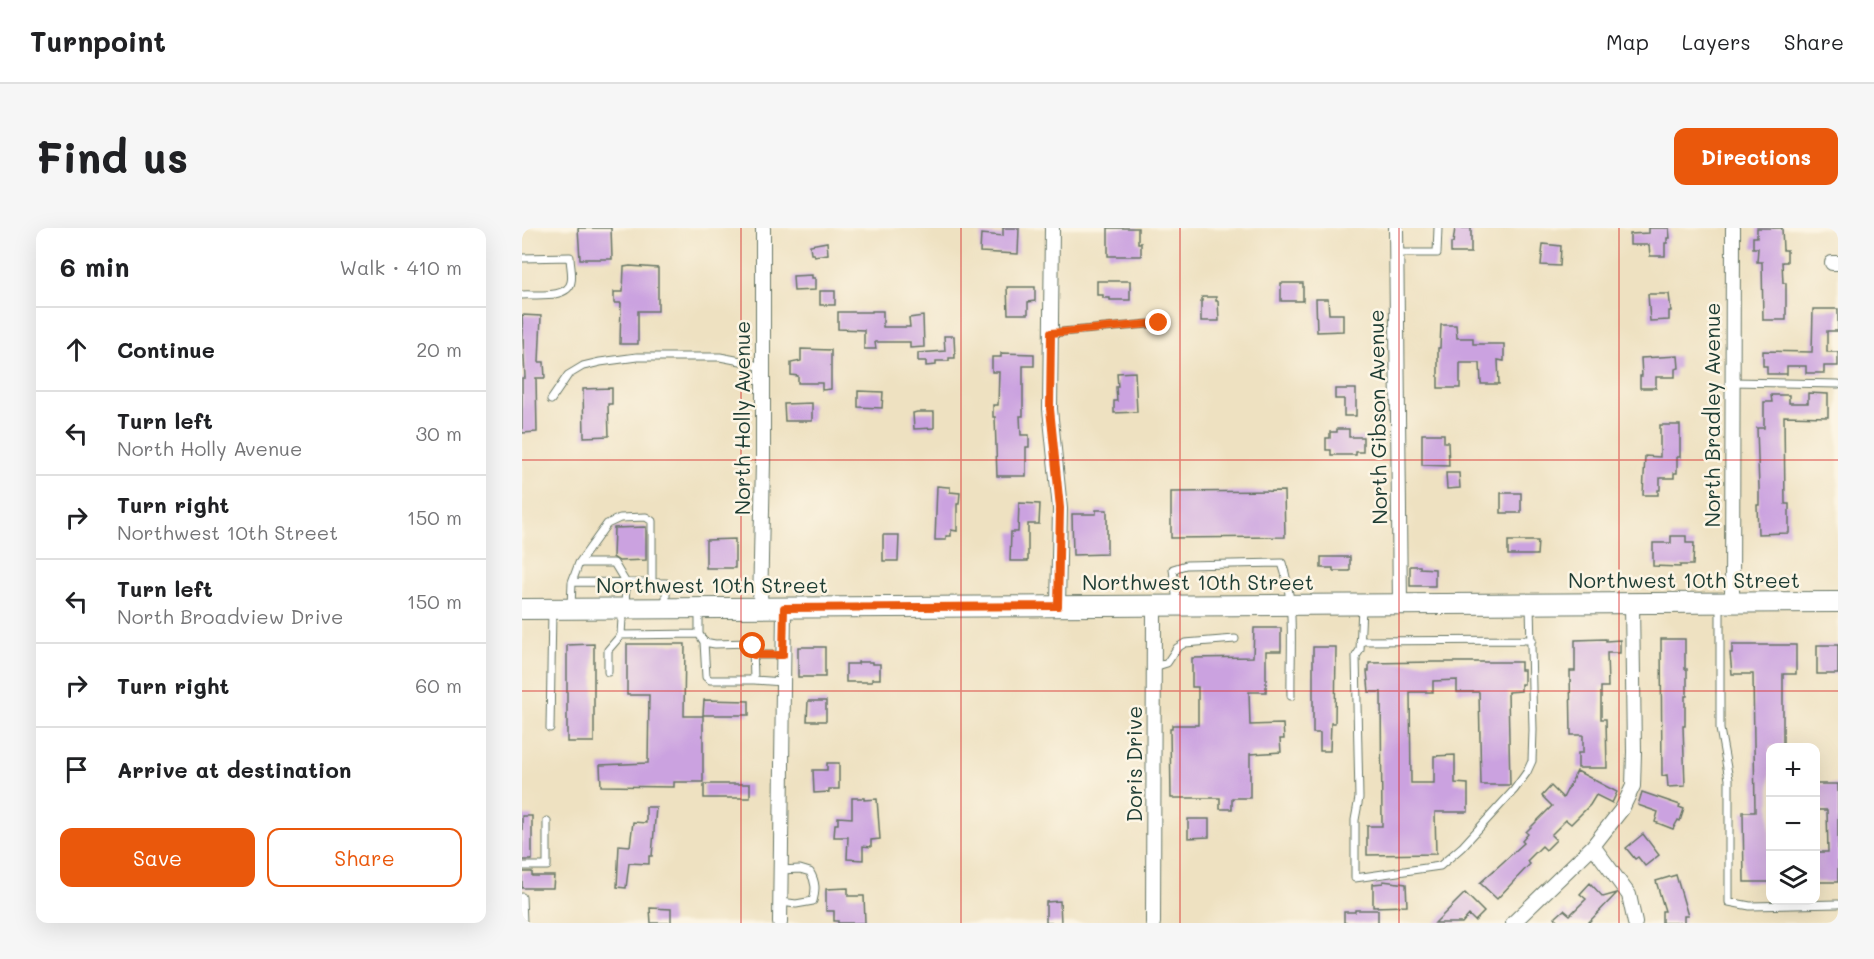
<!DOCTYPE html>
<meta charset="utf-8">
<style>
:root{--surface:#fff;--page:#f6f6f6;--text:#202124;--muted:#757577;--line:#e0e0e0;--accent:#ea580c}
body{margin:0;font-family:Mali,sans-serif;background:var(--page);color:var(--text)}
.controls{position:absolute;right:18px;bottom:18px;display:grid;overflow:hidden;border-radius:12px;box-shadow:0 6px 24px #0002}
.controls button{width:54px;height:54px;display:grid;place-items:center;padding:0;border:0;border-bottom:2px solid var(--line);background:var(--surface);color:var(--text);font:30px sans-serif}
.stop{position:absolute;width:18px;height:18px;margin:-14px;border:4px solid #ea580c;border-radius:50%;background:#fff}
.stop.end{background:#ea580c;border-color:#fff;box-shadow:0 2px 6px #0008}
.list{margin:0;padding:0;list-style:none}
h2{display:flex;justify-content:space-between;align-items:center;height:78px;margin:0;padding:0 24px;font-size:26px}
h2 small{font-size:20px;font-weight:400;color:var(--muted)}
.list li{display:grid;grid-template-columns:39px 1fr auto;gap:18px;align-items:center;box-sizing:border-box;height:84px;padding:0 24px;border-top:2px solid var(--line)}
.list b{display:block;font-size:22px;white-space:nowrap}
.list p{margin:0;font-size:20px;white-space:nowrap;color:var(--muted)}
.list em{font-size:20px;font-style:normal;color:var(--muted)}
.actions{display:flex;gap:12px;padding:18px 24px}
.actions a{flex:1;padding:14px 0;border:2px solid var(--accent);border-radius:12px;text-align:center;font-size:21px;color:var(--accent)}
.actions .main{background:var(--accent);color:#fff}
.icon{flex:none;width:33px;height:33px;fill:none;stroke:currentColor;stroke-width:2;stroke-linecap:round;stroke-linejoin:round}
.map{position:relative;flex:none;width:1316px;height:695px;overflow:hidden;border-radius:12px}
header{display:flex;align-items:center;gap:36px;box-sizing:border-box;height:84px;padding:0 30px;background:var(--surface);border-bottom:2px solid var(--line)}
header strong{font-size:28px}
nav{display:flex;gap:33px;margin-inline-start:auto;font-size:21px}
.intro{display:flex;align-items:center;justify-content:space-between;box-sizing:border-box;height:144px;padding:0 36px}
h1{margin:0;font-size:42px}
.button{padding:15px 27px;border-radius:12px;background:var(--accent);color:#fff;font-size:21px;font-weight:700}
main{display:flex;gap:36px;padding:0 36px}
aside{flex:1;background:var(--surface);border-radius:12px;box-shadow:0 6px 24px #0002}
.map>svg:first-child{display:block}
.building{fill:#cba2e0}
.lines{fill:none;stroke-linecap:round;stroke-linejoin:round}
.service-casing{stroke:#677665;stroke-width:9}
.minor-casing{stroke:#677665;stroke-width:16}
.secondary-casing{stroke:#677665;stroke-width:22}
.service{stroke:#fff;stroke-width:7}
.minor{stroke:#fff;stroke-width:14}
.secondary{stroke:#fff;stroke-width:20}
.route{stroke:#ea580c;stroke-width:8}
.grid{fill:none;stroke:#d62828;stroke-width:1.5;stroke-opacity:0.55}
.labels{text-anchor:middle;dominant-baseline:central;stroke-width:5;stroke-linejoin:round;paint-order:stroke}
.street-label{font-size:21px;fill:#1f3d34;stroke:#fcf5e5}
</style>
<header>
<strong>Turnpoint</strong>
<nav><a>Map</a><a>Layers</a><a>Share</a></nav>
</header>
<div class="intro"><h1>Find us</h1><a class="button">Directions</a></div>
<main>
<aside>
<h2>6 min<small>Walk · 410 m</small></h2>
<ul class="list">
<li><svg class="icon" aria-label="ahead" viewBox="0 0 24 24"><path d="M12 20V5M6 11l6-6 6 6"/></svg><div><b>Continue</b></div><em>20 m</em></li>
<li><svg class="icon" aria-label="left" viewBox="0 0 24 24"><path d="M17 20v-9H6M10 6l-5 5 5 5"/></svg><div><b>Turn left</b><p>North Holly Avenue</p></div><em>30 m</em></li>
<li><svg class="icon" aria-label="right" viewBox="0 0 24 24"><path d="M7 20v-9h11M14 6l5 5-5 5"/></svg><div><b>Turn right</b><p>Northwest 10th Street</p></div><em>150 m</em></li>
<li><svg class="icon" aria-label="left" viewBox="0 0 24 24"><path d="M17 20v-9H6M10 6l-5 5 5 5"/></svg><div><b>Turn left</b><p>North Broadview Drive</p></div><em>150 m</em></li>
<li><svg class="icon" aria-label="right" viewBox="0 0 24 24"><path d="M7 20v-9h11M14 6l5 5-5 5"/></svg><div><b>Turn right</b></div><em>60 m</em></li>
<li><svg class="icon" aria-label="arrive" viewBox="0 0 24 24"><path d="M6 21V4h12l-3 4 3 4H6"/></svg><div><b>Arrive at destination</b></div></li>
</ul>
<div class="actions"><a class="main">Save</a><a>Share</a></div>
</aside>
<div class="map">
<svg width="1316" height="695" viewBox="0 0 1316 695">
<rect width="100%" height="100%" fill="#fcf5e5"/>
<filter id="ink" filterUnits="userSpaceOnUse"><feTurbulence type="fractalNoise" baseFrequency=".0167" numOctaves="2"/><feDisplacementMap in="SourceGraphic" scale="12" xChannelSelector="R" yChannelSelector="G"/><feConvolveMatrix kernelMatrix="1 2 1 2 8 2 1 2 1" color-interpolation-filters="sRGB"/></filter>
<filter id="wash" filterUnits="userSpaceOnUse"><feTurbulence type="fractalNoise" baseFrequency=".008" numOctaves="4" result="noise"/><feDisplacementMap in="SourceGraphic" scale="24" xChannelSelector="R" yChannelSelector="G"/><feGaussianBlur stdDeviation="1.35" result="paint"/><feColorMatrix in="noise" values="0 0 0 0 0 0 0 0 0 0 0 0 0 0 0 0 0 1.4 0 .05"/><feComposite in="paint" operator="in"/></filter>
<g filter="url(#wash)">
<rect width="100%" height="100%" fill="#eee1c1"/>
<g id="blocks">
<path class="building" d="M56 0H89L90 31H58Z
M481 0H497L496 26 458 24 459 6 481 8Z
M586 0H616V15H619V28H586Z
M933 0H949V25H929V15H931Z
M1127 0H1147L1148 10H1145V15H1143V28H1128L1127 17H1108V6L1127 5Z
M1235 0H1260L1261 22H1265V34H1260L1261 55H1264V92H1241L1240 34H1235L1236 20H1231V9H1235Z
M305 14 306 26 292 28V26H289L288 17Z
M1021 16 1039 18 1038 38 1019 37Z
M108 38 136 40V83H116V116H98L99 75H92V64H101L102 39Z
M290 47V50H293V62L272 63 271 48Z
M575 53H608V72H588V70H581V67H575Z
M759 55H781V73H759Z
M485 59H513V73L506 74V86H486Z
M298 63H313V77H298Z
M1126 66H1147L1149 83H1147V92L1128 93Z
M680 69H694V73H696L697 93H679V73H680Z
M794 71H806L807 86H821V103L795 104Z
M1291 81H1316V103H1305V124H1316V138H1302V145H1284V138H1265V146H1245V138H1241V123L1290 124Z
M350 83H361V99H388L387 90 401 88 402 119 388 120V114H353L354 121H342V102L316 101V84H350Z
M0 87 19 88 17 134H22L23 150H14L15 204 0 205V150H3Z
M919 97H934L935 110H951V116H982V133L976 132 977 156H959L958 135H938V160H916V120H918Z
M422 108H432L433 130H427V133H414V137L404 138V133H396V125L423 123Z
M279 121 309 122V161L300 162V155H276V148L269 147V135L279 133Z
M479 125 512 126V138H501V188H498L499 207H507V219H504V248H475L473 189H471V177H476L477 144H470V129H479Z
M1156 128 1157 140 1153 141V149H1134V160H1118V148H1120L1119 130Z
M613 144 615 184 592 185V173H595L594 159H596L595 145Z
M90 160V176H86L87 208 62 209 61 161Z
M813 161H834V188H822V171H813Z
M336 163 361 164 360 180 336 179Z
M1286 165 1306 166V189L1262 188 1263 276H1267V305L1236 306 1235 277H1237V260L1235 200H1242V174H1250L1249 167H1267V175H1286Z
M290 175V193H263L262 176Z
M395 184H412V200L392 201 391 185Z
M1138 197H1158V229H1155V245H1152V250H1138V262H1136V267H1121L1123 228 1138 229Z
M815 201H827V209H841V224H834V227H809V222H804V210H808V204H815Z
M900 206H922V214H926L927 238 900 237Z
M924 245H937L938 260 925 261Z
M415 258 426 259H428V264L438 265 437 276H435V303L429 302V308H424V312H413Z
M762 263 763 309 649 310V264Z
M979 265H999V285H979Z
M497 275 518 276 517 296H506V333H488L489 304H496Z
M574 282H585V326L551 327 550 286H574Z
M124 299V332L97 333 91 329 92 300Z
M361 307H377L376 333H361Z
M1149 308H1164V315H1172L1171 337H1158V339L1131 338V315H1149Z
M213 311V340H184V312Z
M986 313H1016L1015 327H986Z
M799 329H828V343H811V340H799Z
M888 338H898V340L913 341V358H888Z
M732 400H759V423H744V464H727L728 497 761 496 762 511H758L759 524 728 526V570H710V581H698V570H649L648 501H650V497H676V459H670V430L731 429Z
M1084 411V413L1098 412V425H1085L1086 459H1079V491H1084L1085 540H1056V525H1061V507H1049L1048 443H1053V412Z
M1139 411H1163V441H1165V468H1163V498H1161L1163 558 1146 559 1145 547 1140 548Z
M72 416V514H45V417Z
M105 416H163L162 488H181V554H152V559L79 558 78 537 126 535 127 467H105Z
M1210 417H1274V446H1261V519H1248V654H1222L1221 584H1233L1231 446H1210L1208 425H1210Z
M1295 417H1316V446H1295Z
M276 419H303V449H276Z
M791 419H814L813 495H809L808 523H798V505H791Z
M336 434H350V436H358V451H350V454H324V436H336Z
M913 434H999V442H1002V456H999V463L986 464 988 557H959L957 464H935V452L911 453V464H888L889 555H912V528L933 527V555L946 556V584H913L914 626 845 627V598H860L859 464H847L845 443H847V435Z
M182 472 227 473V487H181Z
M286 473H304V493H285Z
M305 535H317V561H307V564L292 565 291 542H305Z
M1055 543 1095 564 1090 575 1074 567 1068 577 1049 596 1044 592 1029 607 1034 612 1024 622 1020 618 1005 633 1008 636 975 671 958 655 1002 615 1000 613 1006 606 1004 604 1030 578 1020 568 1029 558 1041 570Z
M182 556H228V570H182Z
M1293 556H1316V654H1293V624H1306L1305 582H1293Z
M1120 564 1158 577 1157 579 1162 581 1158 593 1156 592 1151 601 1133 594 1136 584 1116 577Z
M330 570H342V572L355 571 358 611 349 612V619L341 618V632L325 631 326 609H312L313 596H316V589L330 590Z
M124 579H134L130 628H127V636L107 635 104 660 95 659 97 617 108 618 111 594 124 595Z
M0 588H10V632H0Z
M666 591H687V609L666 610Z
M1121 606 1137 627 1123 638 1116 629 1113 631 1104 620Z
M0 644H10V648H32L31 660H0Z
M1154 647 1166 688H1162V695H1140V683H1143L1134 653Z
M861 653 884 656 885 678 851 679V656L861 655Z
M1068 655 1081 669 1095 665 1066 695H1038L1033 690 1042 682 1048 687 1064 671 1058 666Z
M326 660V668H342L343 695H316V693H312V683H304V661Z
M943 665 962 684 953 693 947 687 940 695H913Z
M538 673 539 695H524V674Z
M128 680 149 681V695H129Z
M833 682H856V695H822V684H833Z"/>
</g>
</g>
<g filter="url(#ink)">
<use href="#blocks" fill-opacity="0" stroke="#677665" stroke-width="1.5"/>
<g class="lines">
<g class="service-casing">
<path id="service" d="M874 25H915L916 0
M0 30 48 29C48 37 51 47 49 54 46 71 13 66 0 67
M529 105 637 95
M1210 154 1316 156
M29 172 46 147 61 138 78 134 115 129H198L224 134 241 140
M57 335 85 296 98 290 124 289 130 293V355
M50 354 57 335H92L104 355 103 380 100 390 99 407 86 422V444
M655 375 651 341 664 337 760 335C774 375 768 426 769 468
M1198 377V501L1207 551V674L1228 678 1316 676
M840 379 838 422 834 428 837 570 833 592V650L918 638 940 619 992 562 1005 544 1010 533 1011 502 1008 377
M49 380 50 354 144 355V378
M177 383V406L182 414 193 416 228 415 231 418 232 452H188L184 449 182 414
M99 407 177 406
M838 413 1010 412
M232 427H261
M632 439 645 435 655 420 663 415 713 411
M232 452 261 454
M28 500 30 383
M0 638H25V593
M0 669 1 695
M259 674 274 676 291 673C294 662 294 654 288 644L278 641 259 642"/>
</g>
<g class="minor-casing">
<path id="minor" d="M530 0 528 181 538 281 536 378
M874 0 878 377
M1310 35H1316
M1210 375 1211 0
M238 380 241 233V0
M1071 618 1107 667 1113 695
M258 695 262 380
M631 695 632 378
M991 695 1071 618 1100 581 1111 558 1112 524 1110 375"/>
</g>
<g class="secondary-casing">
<path id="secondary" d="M0 381 1316 374"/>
</g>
<use href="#service" class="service"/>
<use href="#minor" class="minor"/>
<use href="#secondary" class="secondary"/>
</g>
</g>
<g class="lines" filter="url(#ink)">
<path class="route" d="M231 418 232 427H261L262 380 536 378 538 280 528 181 529 105 637 95"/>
</g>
<path class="grid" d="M219 0V695M439 0V695M658 0V695M877 0V695M1097 0V695M0 232H1316M0 463H1316"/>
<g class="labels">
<g class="street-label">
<text transform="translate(1189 187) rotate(-90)">North Bradley Avenue</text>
<text transform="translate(855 189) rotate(-91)">North Gibson Avenue</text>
<text transform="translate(219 190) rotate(-90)">North Holly Avenue</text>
<text x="1162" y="351">Northwest 10th Street</text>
<text x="676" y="353">Northwest 10th Street</text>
<text x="190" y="356">Northwest 10th Street</text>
<text transform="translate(611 536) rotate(-90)">Doris Drive</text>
</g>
</g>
</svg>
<div class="controls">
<button>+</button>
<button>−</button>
<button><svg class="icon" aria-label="layers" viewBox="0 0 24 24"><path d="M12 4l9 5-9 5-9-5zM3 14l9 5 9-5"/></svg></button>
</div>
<div class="stop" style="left:231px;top:418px"></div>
<div class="stop end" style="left:637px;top:95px"></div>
</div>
</main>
